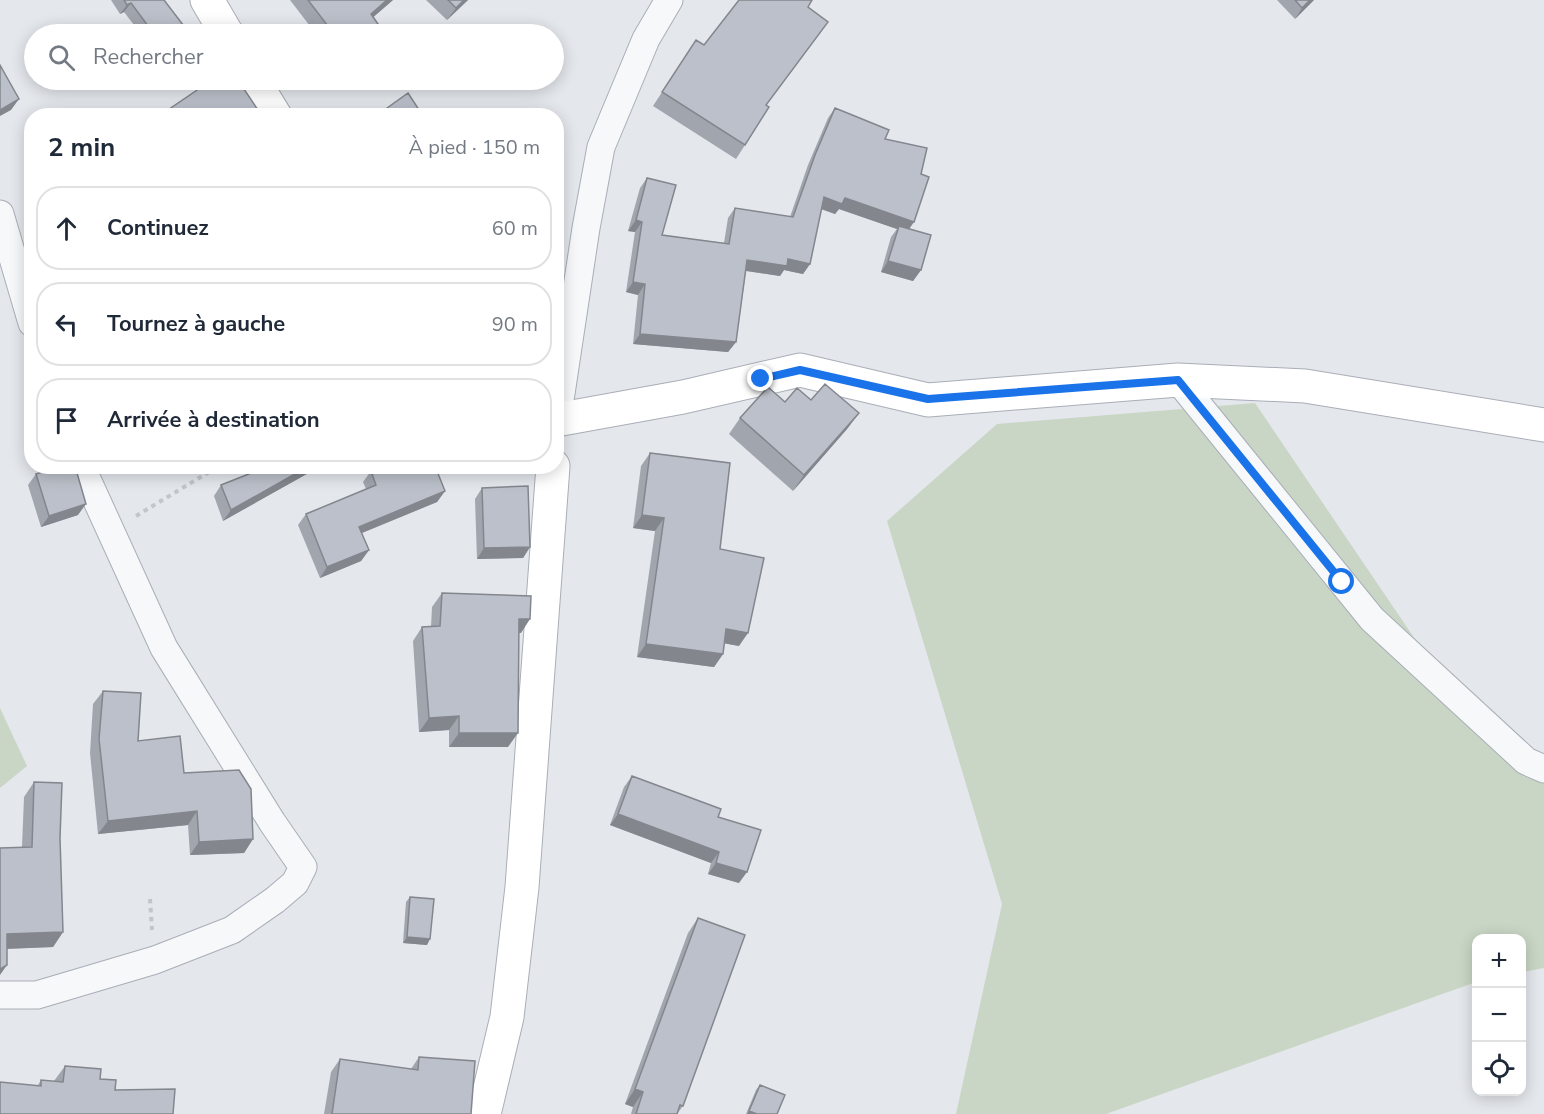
<!DOCTYPE html>
<html lang="fr">
<meta charset="utf-8">
<style>
:root{--surface:#fff;--page:#f6f6f7;--text:#1f2937;--muted:#747a83;--line:#e0e1e3}
body{margin:0;font-family:"Nunito Sans",sans-serif;background:var(--page);color:var(--text)}
.controls{position:absolute;right:18px;bottom:18px;display:grid;overflow:hidden;border-radius:12px;box-shadow:0 3px 15px #0003}
.controls button{width:54px;height:54px;display:grid;place-items:center;padding:0;border:0;border-bottom:2px solid var(--line);background:var(--surface);color:var(--text);font:30px sans-serif}
.stop{position:absolute;width:18px;height:18px;margin:-14px;border:4px solid #1a73e8;border-radius:50%;background:#fff}
.stop.end{background:#1a73e8;border-color:#fff;box-shadow:0 2px 6px #0008}
.list{margin:0;padding:0;list-style:none}
h2{display:flex;justify-content:space-between;align-items:center;height:78px;margin:0;padding:0 24px;font-size:26px}
h2 small{font-size:20px;font-weight:400;color:var(--muted)}
.list li{display:grid;grid-template-columns:39px 1fr auto;gap:18px;align-items:center;box-sizing:border-box;height:84px;margin:0 12px 12px;padding:0 12px;border:2px solid var(--line);border-radius:24px}
.list b{display:block;font-size:22px;white-space:nowrap}
.list em{font-size:20px;font-style:normal;color:var(--muted)}
.icon{flex:none;width:33px;height:33px;fill:none;stroke:currentColor;stroke-width:2;stroke-linecap:round;stroke-linejoin:round}
.map{position:relative;flex:none;width:1544px;height:1114px;overflow:hidden}
.search{position:absolute;background:var(--surface);box-shadow:0 3px 15px #0003;left:24px;top:24px;width:540px;height:66px;display:flex;align-items:center;gap:15px;box-sizing:border-box;padding:0 21px;border-radius:33px;color:var(--muted);font-size:22px}
.panel{position:absolute;background:var(--surface);box-shadow:0 3px 15px #0003;left:24px;top:108px;width:540px;height:366px;border-radius:24px}
.map>svg:first-child{display:block}
.green{fill:#c9d6c5}
.lines{fill:none;stroke-linecap:round;stroke-linejoin:round}
.street-casing{stroke:#a9aeb7;stroke-width:29}
.secondary-casing{stroke:#a9aeb7;stroke-width:35}
.path{stroke:#c2c5cb;stroke-width:4;stroke-dasharray:4.5 4.5;stroke-linecap:butt}
.street{stroke:#f7f8fa;stroke-width:27}
.secondary{stroke:#fff;stroke-width:33}
.wall{fill:#a1a5ae}
.shaded-wall{fill:#83868d}
.building{fill:#bbc0ca;stroke:#83868d;stroke-width:1.5}
.route{stroke:#1a73e8;stroke-width:8}
</style>
<div class="map">
<svg width="1544" height="1114" viewBox="0 0 1544 1114">
<rect width="100%" height="100%" fill="#e4e7ec"/>
<path class="green" d="M1255 403 1461 707 1544 755V968L1522 972V938H1476V982L1106 1114H956L1002 904 887 521 997 424Z
M0 708 27 766 0 788Z"/>
<g class="lines">
<g class="street-casing">
<path id="street" d="M0 214 32 323
M1178 380 1372 619 1526 761 1544 769
M557 420 586 228 601 147 646 39 669 0
M0 995H37L155 960 232 930 275 900 295 883 303 867 272 822 164 648 81 466"/>
</g>
<g class="secondary-casing">
<path id="secondary" d="M207 0 227 34
M253 80 275 116
M556 420 683 397 800 370 928 400 1178 380 1305 386 1544 425
M484 1114 507 1017 522 887 553 466"/>
</g>
<path class="path" d="M136 516 209 472
M150 899 152 930"/>
<use href="#street" class="street"/>
<use href="#secondary" class="secondary"/>
</g>
<path class="wall" d="M111 0H164L190 34H141L124 12 120 14Z
M290 0H393L373 17 385 34H316Z
M426 0H468L447 20Z
M1277 0H1314L1295 19Z
M808 7 745 145 736 159 653 106 696 40 704 45Z
M835 108 885 139 921 270 913 281 881 272 891 237 897 229 839 209 835 214 821 209 810 264 803 274 784 270 780 276 746 271 736 342 728 352 633 344 638 295 626 292 635 232 628 231 640 188 647 178 662 235 724 243 728 218 735 208 790 217 808 165 828 118Z
M811 400 859 413 847 429 793 491 729 434 740 418 785 402Z
M650 453 720 549 739 646 724 643 723 654 714 667 637 657 655 531 633 528 641 466Z
M269 466H321L223 521 214 496 221 485Z
M371 471 445 491 437 502 362 533 369 550 361 561 320 578 298 525 306 514 366 489 363 482Z
M36 474 78 515 41 527 28 485Z
M482 488 530 547 523 558 477 559 475 499Z
M442 593 521 633H519L508 747H449V730L419 732 413 641 422 627H431L432 607Z
M103 691 138 741 184 773 253 839 244 853 190 855 188 825 98 834 90 753 93 704Z
M632 776 718 817 739 883 708 874 711 863 610 825 624 787Z
M34 782 60 838 63 932 53 947 7 949 22 847 24 797Z
M410 897 427 945 403 943 406 902Z
M698 918 683 1106 677 1114H631L633 1107 625 1104 688 933Z
M419 1057 471 1114H324L331 1072 340 1059 411 1069Z
M65 1066 100 1079 115 1090 38 1085 41 1080 54 1081Z
M760 1085 777 1114H746L756 1090Z"/>
<path class="shaded-wall" d="M387 0H393L362 27 371 14Z
M464 0H468L447 20 456 8Z
M1310 0H1314L1295 19 1302 8Z
M131 3 124 12 120 14 127 5Z
M19 99 11 110 0 116V110Z
M824 197 845 198 914 222 907 232 899 226 897 229 839 209 835 214 816 207Z
M636 220 642 222 635 232 628 231Z
M788 259 810 264 803 274 784 270 780 276 740 270 747 260Z
M888 261 921 270 913 281 881 272Z
M633 282 645 284 638 295 626 292Z
M640 334 736 342 728 352 633 344Z
M859 413 847 429 793 491 804 475Z
M309 466H321L223 521 231 510Z
M445 491 437 502 352 537 359 527Z
M86 504 78 515 41 527 49 516Z
M642 515 664 518 655 531 633 528Z
M530 547 523 558 477 559 484 548Z
M369 550 361 561 320 578 327 567Z
M519 619H530L521 633 509 632Z
M726 629 748 633 739 646 717 642Z
M646 644 723 654 714 667 637 657Z
M459 716 449 730 419 732 429 718Z
M459 733H518L508 747H449Z
M197 811 188 825 98 834 108 821Z
M618 814 719 852 711 863 610 825Z
M253 839 244 853 190 855 199 842Z
M716 863 747 872 739 883 708 874Z
M63 932 53 947 0 949 7 934Z
M407 937 430 939 427 945 403 943Z
M7 965 0 975V969Z
M635 1089 643 1092 633 1107 625 1104Z
M749 1111 757 1114H747Z"/>
<path class="building" d="M124 0H164L190 34H154L131 3 127 5Z
M308 0H387L371 14 385 34H334Z
M448 0H464L456 8Z
M739 0H812L808 7 828 22 766 105 769 107 745 145 662 92 696 40 704 45Z
M1295 0H1310L1302 8Z
M0 65 19 99 0 110Z
M212 80H238L262 116H159Z
M408 93 423 116H376Z
M835 108 889 130 885 139 927 148 921 174 929 177 914 222 845 198 842 204 824 197 810 264 788 259 787 266 747 260 736 342 640 334 645 284 633 282 642 222 636 220 647 178 676 185 662 235 729 244 735 208 793 217 815 155Z
M899 226 931 235 921 270 888 261Z
M825 384 859 413 804 475 740 418 768 387 785 402 797 388 811 400Z
M650 453 730 463 720 549 764 558 748 633 726 629 723 654 646 644 664 518 642 515Z
M60 466H75L86 504 49 516 36 474Z
M269 466H309L231 510 221 485Z
M382 466H435L445 491 359 527 369 550 327 567 306 514 376 485 371 471Z
M528 486 530 547 484 548 482 488Z
M442 593 531 596 530 619H519L518 733H459V716L429 718 422 627 440 626Z
M103 691 141 693 138 741 180 736 184 773 239 770 251 789 253 839 199 842 197 811 108 821 99 739Z
M632 776 721 809 718 817 761 830 747 872 716 863 719 852 618 814Z
M34 782 62 783 60 838 63 932 7 934V965L0 969V848L32 847Z
M410 897 434 899 430 939 407 937Z
M698 918 745 935 683 1106 680 1105 677 1114H636L643 1092 635 1089Z
M419 1057 475 1061 471 1114H332L340 1059 418 1070Z
M65 1066 101 1069 100 1079 116 1080 115 1090 175 1089 173 1114H0V1082L41 1086V1080L63 1082Z
M760 1085 785 1095 777 1114H757L749 1111Z"/>
<g class="lines">
<path class="route" d="M761 379 800 370 928 399 1178 380 1342 582"/>
</g>
</svg>
<div class="controls">
<button>+</button>
<button>−</button>
<button><svg class="icon" aria-label="locate" viewBox="0 0 24 24"><circle cx="12" cy="12" r="6"/><path d="M12 2v4M12 18v4M2 12h4M18 12h4"/></svg></button>
</div>
<div class="stop" style="left:1342px;top:582px"></div>
<div class="stop end" style="left:761px;top:379px"></div>
<div class="search"><svg class="icon" aria-label="search" viewBox="0 0 24 24"><circle cx="10" cy="10" r="6"/><path d="M15 15l6 6"/></svg>Rechercher</div>
<section class="panel">
<h2>2 min<small>À pied · 150 m</small></h2>
<ul class="list">
<li><svg class="icon" aria-label="ahead" viewBox="0 0 24 24"><path d="M12 20V5M6 11l6-6 6 6"/></svg><div><b>Continuez</b></div><em>60 m</em></li>
<li><svg class="icon" aria-label="left" viewBox="0 0 24 24"><path d="M17 20v-9H6M10 6l-5 5 5 5"/></svg><div><b>Tournez à gauche</b></div><em>90 m</em></li>
<li><svg class="icon" aria-label="arrive" viewBox="0 0 24 24"><path d="M6 21V4h12l-3 4 3 4H6"/></svg><div><b>Arrivée à destination</b></div></li>
</ul>
</section>
</div>
